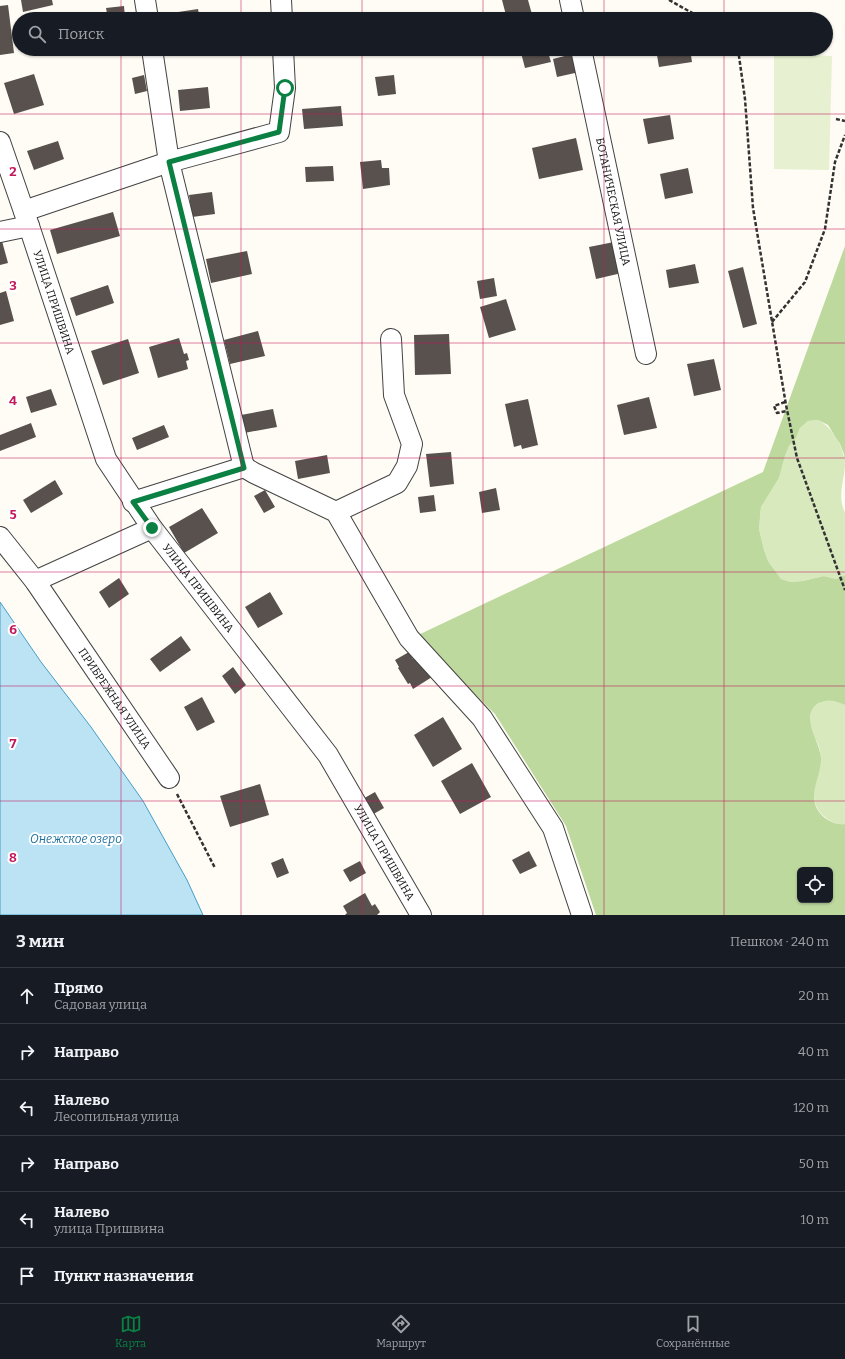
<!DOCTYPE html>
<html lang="ru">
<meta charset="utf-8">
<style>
:root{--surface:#171b24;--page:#20242c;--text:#f1f3f6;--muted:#9ea1a6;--line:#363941;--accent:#0b8043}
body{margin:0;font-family:Bitter,serif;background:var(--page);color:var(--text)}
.controls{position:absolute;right:12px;bottom:12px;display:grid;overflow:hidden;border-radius:6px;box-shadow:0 1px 3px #0004}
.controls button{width:36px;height:36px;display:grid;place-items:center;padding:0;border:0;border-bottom:1px solid var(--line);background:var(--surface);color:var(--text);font:20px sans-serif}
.stop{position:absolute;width:12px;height:12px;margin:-9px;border:3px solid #0b8043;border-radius:50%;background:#fff}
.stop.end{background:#0b8043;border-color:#fff;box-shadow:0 1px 4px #0008}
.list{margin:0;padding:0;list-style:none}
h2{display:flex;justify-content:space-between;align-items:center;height:52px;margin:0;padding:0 16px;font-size:17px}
h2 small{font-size:13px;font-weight:400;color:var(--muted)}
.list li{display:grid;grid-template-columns:26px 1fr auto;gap:12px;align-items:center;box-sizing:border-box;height:56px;padding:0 16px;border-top:1px solid var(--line)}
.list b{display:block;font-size:15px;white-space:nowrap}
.list p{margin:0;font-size:13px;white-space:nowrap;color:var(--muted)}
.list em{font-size:13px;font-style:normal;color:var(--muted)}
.icon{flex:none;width:22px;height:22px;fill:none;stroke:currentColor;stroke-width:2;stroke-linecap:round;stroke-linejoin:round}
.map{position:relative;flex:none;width:845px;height:915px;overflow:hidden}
.search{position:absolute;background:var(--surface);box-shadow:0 1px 3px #0004;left:12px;right:12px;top:12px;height:44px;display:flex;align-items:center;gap:10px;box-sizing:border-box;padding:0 14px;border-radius:22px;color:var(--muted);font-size:15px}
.sheet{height:388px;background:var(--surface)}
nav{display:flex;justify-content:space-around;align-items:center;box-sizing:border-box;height:56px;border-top:1px solid var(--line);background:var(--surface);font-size:11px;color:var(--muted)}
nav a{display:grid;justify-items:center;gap:2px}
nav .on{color:var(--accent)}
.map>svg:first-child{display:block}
.green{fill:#d8e9be}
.forest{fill:#bdd99e;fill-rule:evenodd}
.pitch{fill:#e7f0d0}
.water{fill:#bbe3f4;stroke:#459ec8}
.building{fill:#59514d}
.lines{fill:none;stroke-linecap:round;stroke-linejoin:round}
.minor-casing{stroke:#434343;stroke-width:22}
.path{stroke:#323232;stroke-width:2.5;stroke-dasharray:4 2;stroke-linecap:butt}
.minor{stroke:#fff;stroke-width:20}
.route{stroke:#0b8043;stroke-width:5}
.grid{fill:none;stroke:#c2185b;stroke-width:1;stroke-opacity:0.55}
.labels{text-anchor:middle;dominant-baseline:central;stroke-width:4;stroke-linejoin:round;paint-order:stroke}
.street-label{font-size:11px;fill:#101010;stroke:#fff}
.water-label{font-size:12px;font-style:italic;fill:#1d709e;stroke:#fff}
.grid-label{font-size:13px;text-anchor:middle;font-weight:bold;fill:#c2185b;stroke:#fff;stroke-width:4;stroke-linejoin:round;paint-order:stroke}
</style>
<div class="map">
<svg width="845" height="915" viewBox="0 0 845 915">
<rect width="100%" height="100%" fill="#fefcf4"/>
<path class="green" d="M818 420C827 425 830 429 836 437 841 446 845 456 845 466 844 481 837 498 845 512V575L836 579 824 576 803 581 791 582 781 579 768 561 764 550 759 529 761 507 779 478 785 456 789 446 796 438 800 428 808 421Z
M824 700H835L845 705V824C837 825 831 822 825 817 802 800 823 773 820 751 818 739 806 727 809 715 811 707 818 704 824 700Z"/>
<path class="forest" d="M845 246V464L844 454 840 444 828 425 818 420 808 421 800 428 796 438 789 446 785 456 779 478 761 507 759 529 764 550 768 561 781 579 791 582 803 581 824 576 836 579 845 575V705C836 701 828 698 819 703 798 715 820 741 821 758 821 780 803 800 825 818 831 822 837 825 845 824V915H596L566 826 495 714 416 636 763 472ZM800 870H830V900H800Z"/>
<path class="pitch" d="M774 53 832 56 829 170 774 169Z"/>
<path class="water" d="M0 602 41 662 91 727 143 801 187 880 203 915H0Z"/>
<path class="building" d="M21 0H52L53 5 23 12Z
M502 0H528L533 18 507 19Z
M8 5 14 53 0 55V6Z
M124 6 125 19H108L106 8Z
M198 9 200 19H166L165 14Z
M520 49H547L551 62 525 68Z
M656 49H690L692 62 659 67Z
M580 52 584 71 557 77 553 59Z
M34 74 44 105 14 114 4 83Z
M144 75 147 91 135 94 132 78Z
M394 75 396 94 378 96 375 77Z
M208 87 210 108 180 111 178 90Z
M341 106 343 126 304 129 302 109Z
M670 115 674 139 648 144 643 119Z
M576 138 583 170 539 179 532 148Z
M58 141 64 159 34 170 27 151Z
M381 160 382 168H389L390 185 363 189 360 162Z
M333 166 334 181 306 182 305 167Z
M688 168 693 193 665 199 660 174Z
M212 192 215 214 192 217 189 195Z
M113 212 120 236 57 254 50 230Z
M0 241H2L8 263 0 265Z
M619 241 626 272 596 279 589 247Z
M247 251 252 274 211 283 206 259Z
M695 264 699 283 669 288 666 270Z
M743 267 757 324 743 328 728 271Z
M494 278 497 296 480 299 477 281Z
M108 285 114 303 76 316 70 298Z
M6 291 14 321 0 325V293Z
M506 299 516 330 489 338 480 307Z
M258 331 265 356 230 364 224 340Z
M449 334 451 374 415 375 414 335Z
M179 338 184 354 187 353 189 360 186 361 188 369 158 378 149 347Z
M128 339 139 373 103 385 91 351Z
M714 359 721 390 694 396 687 364Z
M51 389 57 405 31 413 26 397Z
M649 397 657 428 624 435 617 405Z
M528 399 538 445 522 449 521 445 514 447 505 404Z
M273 409 277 427 244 433 241 415Z
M31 423 36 437 0 451V435Z
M164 425 169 437 137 450 132 438Z
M451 452 454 484 430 487 426 454Z
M327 455 330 473 298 479 295 461Z
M55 480 63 494 31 513 23 500Z
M496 488 500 510 482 513 479 492Z
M265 490 275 507 264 513 254 496Z
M434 495 436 511 420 513 418 497Z
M202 508 218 533 184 553 169 527Z
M119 578 129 594 109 608 99 592Z
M270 592 283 614 258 628 245 607Z
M181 636 191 650 160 672 150 659Z
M409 652 413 659 418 655 432 677 413 689 410 683 408 684 398 668 399 667 395 660Z
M233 667 246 685 235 694 222 676Z
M202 697 215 722 197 731 184 707Z
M443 717 462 749 433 767 414 735Z
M472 763 491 797 460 814 441 781Z
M260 784 269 815 230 827 220 796Z
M375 792 384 808 370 816 361 800Z
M529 851 537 866 520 874 512 860Z
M283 858 289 873 277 878 271 863Z
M360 861 366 873 350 882 343 870Z
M365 893 372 906 375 904 380 912 377 915H345L347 913 343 906Z"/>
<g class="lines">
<g class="minor-casing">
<g id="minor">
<path d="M145 0 148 19"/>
<path d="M281 0 282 19"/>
<path d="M570 0 574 19"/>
<path d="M152 49 169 162 244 467"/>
<path id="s1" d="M581 49 646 354"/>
<path id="s2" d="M0 142 29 226 106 459 152 528 328 755 421 915"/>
<path d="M24 211 169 162 279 132 285 88 283 49"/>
<path d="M0 232 29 226"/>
<path d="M133 502 244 467 254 473 336 512 409 638 482 718 553 828 582 915"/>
<path d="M336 512 397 483 407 466 412 444 394 395 391 339"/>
<path id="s3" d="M0 537 35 581 169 778"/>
<path d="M35 581 152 528"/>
</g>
</g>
<path class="path" d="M669 0 703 19
M738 49 745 99 753 208 786 405 797 458 845 590
M836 119 845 121
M772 322 805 282 825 229 835 162 845 135
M785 402 774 406 777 413 787 411
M177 794 215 868"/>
<use href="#minor" class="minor"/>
</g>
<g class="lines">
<path class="route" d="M152 528 133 502 244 468 169 162 279 132 285 88"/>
</g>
<path class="grid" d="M121 0V19M241 0V19M362 0V19M483 0V19M604 0V19M724 0V19M121 49V915M241 49V915M362 49V915M483 49V915M604 49V915M724 49V915M0 114H845M0 229H845M0 343H845M0 458H845M0 572H845M0 686H845M0 801H845"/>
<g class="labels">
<g class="street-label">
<text stroke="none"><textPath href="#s1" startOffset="156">БОТАНИЧЕСКАЯ УЛИЦА</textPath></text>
<text stroke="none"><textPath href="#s2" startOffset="169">УЛИЦА ПРИШВИНА</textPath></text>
<text stroke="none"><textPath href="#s2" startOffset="493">УЛИЦА ПРИШВИНА</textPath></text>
<text stroke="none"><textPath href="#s3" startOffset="198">ПРИБРЕЖНАЯ УЛИЦА</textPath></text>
<text stroke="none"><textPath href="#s2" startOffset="817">УЛИЦА ПРИШВИНА</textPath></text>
</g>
<g class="water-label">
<text x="76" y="839">Онежское озеро</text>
</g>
</g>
<g class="grid-label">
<text x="13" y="176">2</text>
<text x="13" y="290">3</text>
<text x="13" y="405">4</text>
<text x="13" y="519">5</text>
<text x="13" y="634">6</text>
<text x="13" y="748">7</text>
<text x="13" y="862">8</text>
</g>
</svg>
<div class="controls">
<button><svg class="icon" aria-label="locate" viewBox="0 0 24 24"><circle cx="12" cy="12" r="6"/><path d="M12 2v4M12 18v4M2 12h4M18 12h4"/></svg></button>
</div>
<div class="stop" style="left:285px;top:88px"></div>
<div class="stop end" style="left:152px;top:528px"></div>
<div class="search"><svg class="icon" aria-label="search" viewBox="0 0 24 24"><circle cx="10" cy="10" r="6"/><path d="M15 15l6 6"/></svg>Поиск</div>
</div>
<section class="sheet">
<h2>3 мин<small>Пешком · 240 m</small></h2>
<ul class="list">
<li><svg class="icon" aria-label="ahead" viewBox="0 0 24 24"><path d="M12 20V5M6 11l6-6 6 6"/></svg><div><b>Прямо</b><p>Садовая улица</p></div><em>20 m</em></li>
<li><svg class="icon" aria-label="right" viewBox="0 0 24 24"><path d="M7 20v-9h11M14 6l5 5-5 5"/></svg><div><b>Направо</b></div><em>40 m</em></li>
<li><svg class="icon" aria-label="left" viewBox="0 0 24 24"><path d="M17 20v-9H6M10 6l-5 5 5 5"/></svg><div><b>Налево</b><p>Лесопильная улица</p></div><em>120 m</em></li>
<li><svg class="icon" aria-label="right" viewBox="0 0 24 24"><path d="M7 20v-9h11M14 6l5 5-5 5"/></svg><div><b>Направо</b></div><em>50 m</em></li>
<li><svg class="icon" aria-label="left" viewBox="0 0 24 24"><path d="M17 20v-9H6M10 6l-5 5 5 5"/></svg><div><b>Налево</b><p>улица Пришвина</p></div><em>10 m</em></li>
<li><svg class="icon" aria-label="arrive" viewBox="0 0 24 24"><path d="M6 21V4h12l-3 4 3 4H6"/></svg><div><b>Пункт назначения</b></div></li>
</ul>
</section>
<nav>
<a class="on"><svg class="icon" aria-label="map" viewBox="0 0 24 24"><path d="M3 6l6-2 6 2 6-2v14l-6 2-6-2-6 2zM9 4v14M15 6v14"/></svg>Карта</a>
<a><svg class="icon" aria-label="directions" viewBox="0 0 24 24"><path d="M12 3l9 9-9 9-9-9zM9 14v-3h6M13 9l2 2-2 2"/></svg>Маршрут</a>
<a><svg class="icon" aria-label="saved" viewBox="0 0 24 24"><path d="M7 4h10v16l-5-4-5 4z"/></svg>Сохранённые</a>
</nav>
